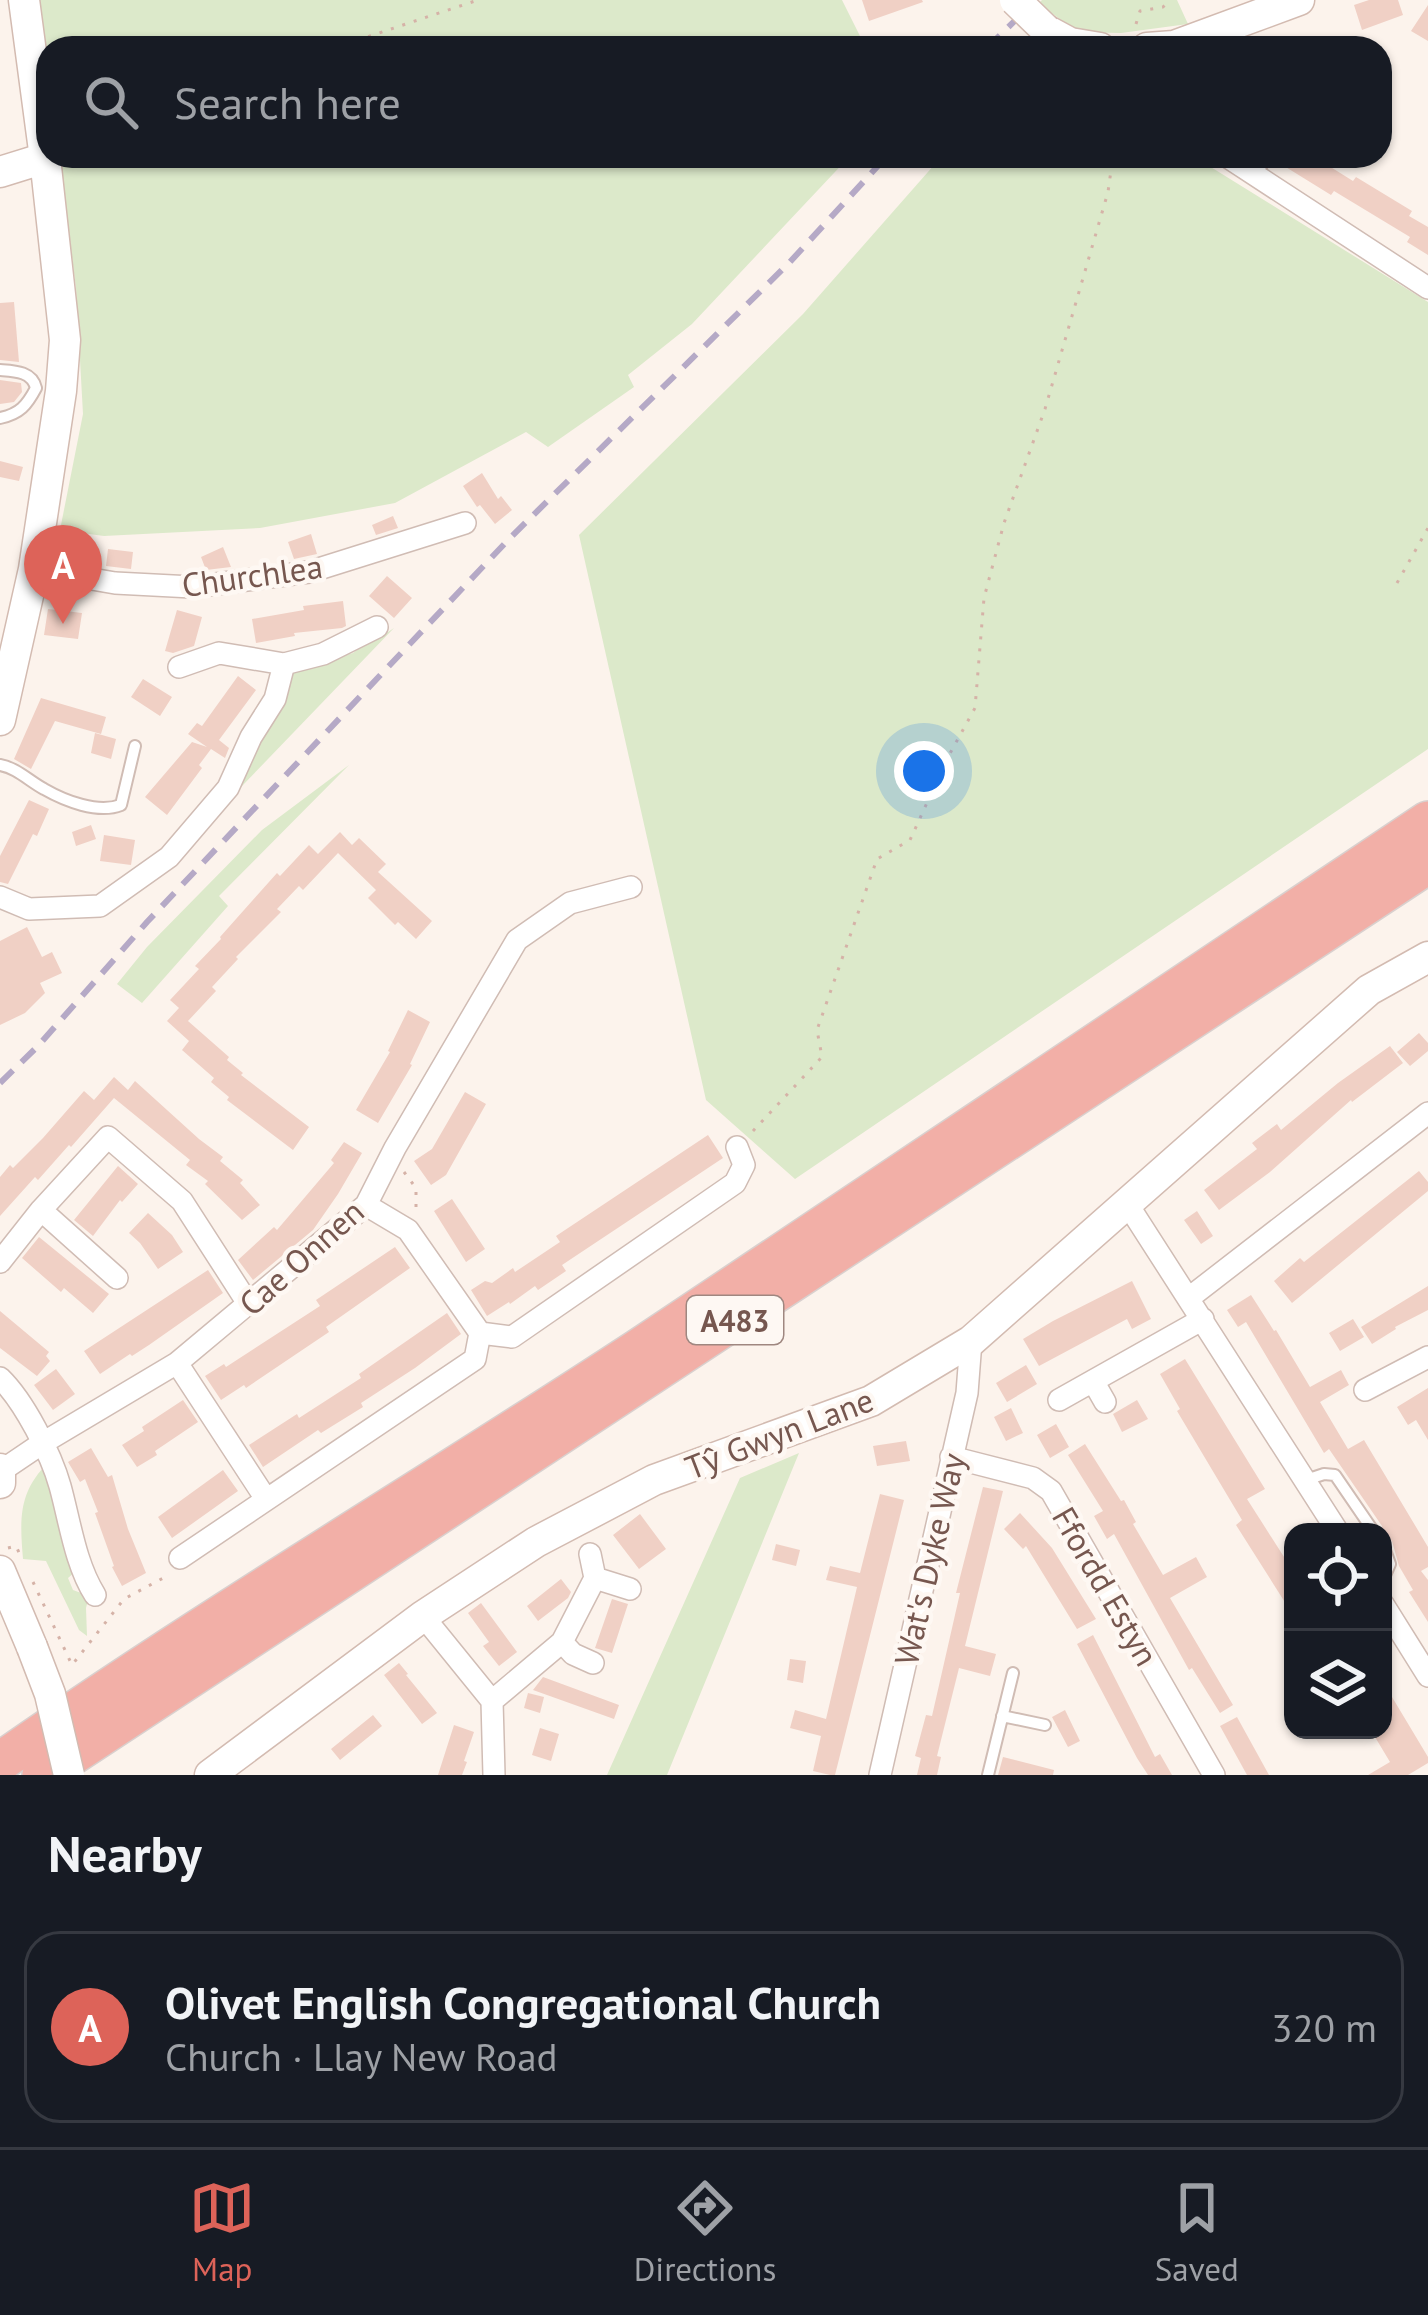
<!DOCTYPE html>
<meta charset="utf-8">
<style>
:root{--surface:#171b24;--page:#242831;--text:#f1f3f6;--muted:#9ea1a6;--line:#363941;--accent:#dd6359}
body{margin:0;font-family:"PT Sans",sans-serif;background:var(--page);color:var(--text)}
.controls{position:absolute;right:36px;bottom:36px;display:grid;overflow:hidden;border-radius:24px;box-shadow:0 3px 9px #0004}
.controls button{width:108px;height:108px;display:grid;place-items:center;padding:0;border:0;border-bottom:3px solid var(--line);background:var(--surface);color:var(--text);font:60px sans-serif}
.you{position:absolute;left:924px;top:771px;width:42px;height:42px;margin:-30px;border:9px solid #fff;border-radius:50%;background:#1a73e8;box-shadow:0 0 0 18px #1a73e833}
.badge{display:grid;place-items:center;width:78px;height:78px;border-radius:50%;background:var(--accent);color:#fff;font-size:39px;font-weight:700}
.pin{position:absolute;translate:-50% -99px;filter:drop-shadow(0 3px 6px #0008)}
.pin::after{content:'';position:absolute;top:63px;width:42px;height:36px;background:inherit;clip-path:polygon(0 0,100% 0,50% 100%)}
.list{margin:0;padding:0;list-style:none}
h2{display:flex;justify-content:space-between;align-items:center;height:156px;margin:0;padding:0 48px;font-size:51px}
h2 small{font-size:39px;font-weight:400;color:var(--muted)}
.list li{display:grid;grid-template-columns:78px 1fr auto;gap:36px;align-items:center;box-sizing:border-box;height:192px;margin:0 24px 24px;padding:0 24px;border:3px solid var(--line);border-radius:36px}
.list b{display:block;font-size:45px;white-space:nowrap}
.list p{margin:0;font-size:39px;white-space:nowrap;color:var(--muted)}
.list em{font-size:39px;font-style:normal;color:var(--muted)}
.icon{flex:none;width:66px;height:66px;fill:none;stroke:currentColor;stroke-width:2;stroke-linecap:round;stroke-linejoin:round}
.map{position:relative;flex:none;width:1428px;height:1775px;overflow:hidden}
.search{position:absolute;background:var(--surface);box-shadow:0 3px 9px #0004;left:36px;right:36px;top:36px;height:132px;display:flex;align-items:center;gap:30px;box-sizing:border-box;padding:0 42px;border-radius:36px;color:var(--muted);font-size:45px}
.sheet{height:372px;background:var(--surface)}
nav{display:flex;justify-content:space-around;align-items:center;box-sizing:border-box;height:168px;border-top:3px solid var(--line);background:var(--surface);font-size:33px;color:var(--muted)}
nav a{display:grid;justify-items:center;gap:6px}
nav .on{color:var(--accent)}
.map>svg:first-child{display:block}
.green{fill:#dce9ca}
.building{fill:#f0d0c5}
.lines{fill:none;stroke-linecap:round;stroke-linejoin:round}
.lane-casing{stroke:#d0bcb4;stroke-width:14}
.street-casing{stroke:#d0bcb4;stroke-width:24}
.secondary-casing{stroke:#d3bbb1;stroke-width:33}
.highway-casing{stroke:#d9d0ce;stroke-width:42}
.path{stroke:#d5b2a7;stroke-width:3;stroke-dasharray:3 9;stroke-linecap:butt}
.lane{stroke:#fff;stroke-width:10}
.street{stroke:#fff;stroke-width:21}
.secondary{stroke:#fff;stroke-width:30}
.highway{stroke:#f2afa7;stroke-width:39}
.rail{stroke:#b5a9c6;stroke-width:6;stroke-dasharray:18 12;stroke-linecap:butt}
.secondary-bridge-casing{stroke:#d3bbb1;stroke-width:33;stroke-linecap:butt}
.secondary-bridge{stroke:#fff;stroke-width:30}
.labels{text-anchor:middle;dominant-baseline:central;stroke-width:9;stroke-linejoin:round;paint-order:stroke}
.shield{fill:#fef8f3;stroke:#9f8780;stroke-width:3}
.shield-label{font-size:30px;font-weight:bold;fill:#76574f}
.street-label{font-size:33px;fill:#76574f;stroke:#fef8f3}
</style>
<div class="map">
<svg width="1428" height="1775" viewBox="0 0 1428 1775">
<rect width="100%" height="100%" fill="#fcf3ec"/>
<path class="green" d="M40 0H842L866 48H48V70Z
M1042 0H1177L1188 24 1121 33 1079 32 1038 4Z
M59 156H850L692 324 628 375 634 387 548 447 526 432 395 503 260 528 104 536 60 530 83 414 76 288Z
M942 156H1193L1428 302V749L795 1179 706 1100 579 535 803 314Z
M394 628 218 811 292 671 353 653 377 635 385 634Z
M349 765 219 896 228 906 142 1003 117 984 147 947 262 830Z
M799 1453 667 1775H607L740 1478Z
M44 1467 75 1572 68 1578 73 1590 89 1596 86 1608 87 1636 79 1630 46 1561 23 1559C20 1522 18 1495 44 1467Z"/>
<path class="building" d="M862 0H922L923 2 869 21Z
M1369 0H1398L1403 15 1362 30 1354 5Z
M1428 5V41L1411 31Z
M1278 156H1313L1353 181 1356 177 1412 211 1409 216 1428 227V255L1407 242 1410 237 1334 191 1331 195 1276 161Z
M14 302 19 362 0 360V303Z
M0 380 21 383 22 392 14 402 0 404Z
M0 461 23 467 19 481 0 477Z
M482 473 498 499 501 496 512 510 495 524 480 505 477 507 463 486Z
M393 516 398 528 376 535 372 525Z
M311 534 317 554 294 559 288 542Z
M223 547 231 567 206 570 201 557Z
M108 549 133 552 131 569 106 566Z
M387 576 412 598 394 618 369 596Z
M343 601 346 626 342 628 294 633 295 636 256 643 252 619 304 610 303 606Z
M48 609 82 613 78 639 44 635Z
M177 610 202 617 194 646 173 653 165 651Z
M238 676 256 690 219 740 229 748 225 758 211 749 199 765 202 768 167 815 145 797 192 742 207 747 188 734 197 723 202 726Z
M143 679 172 697 160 716 131 697Z
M41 698 106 717 101 734 55 721 31 769 14 759Z
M95 733 116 739 111 759 91 753Z
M29 800 49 809 37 836 33 834 8 884 0 882V856Z
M91 825 96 839 76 846 72 832Z
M340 832 352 845 359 838 386 864 378 872 432 921 416 939 398 922 395 925 368 898 376 890 338 853 303 890 299 886 277 909 281 912 236 957 238 959 212 987 216 991 188 1021 229 1057 227 1060 243 1073 241 1075 309 1127 293 1150 227 1100 229 1097 211 1082 214 1078 182 1050 189 1041 167 1021 179 1008 170 1000 199 969 195 966 221 939 220 937 277 873 280 876 309 845 318 854Z
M104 835 135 840 131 865 100 861Z
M27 927 42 957 52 952 62 973 40 983 45 993 25 1013 0 1025V941Z
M408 1010 430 1022 410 1064 412 1065 378 1123 356 1110 390 1052 388 1051Z
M1419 1033 1428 1043V1051L1410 1066 1397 1052Z
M1390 1046 1403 1063 1352 1102 1351 1100 1270 1172 1219 1210 1204 1190 1257 1149 1252 1143 1277 1124 1281 1130 1338 1083Z
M114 1077 128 1090 135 1081 199 1139 223 1157 220 1161 243 1180 240 1183 260 1205 242 1220 205 1184 208 1181 186 1165 190 1160 114 1098 71 1147 69 1145 38 1180 35 1177 0 1216V1177L10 1165 13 1168 43 1138 84 1091 94 1100Z
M465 1092 486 1104 446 1175 431 1185 414 1161 432 1149Z
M708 1135 723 1158 562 1265 566 1271 538 1290 535 1286 510 1304 509 1302 487 1316 471 1290 485 1281 492 1283 513 1268 515 1272 560 1242 556 1236Z
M344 1142 362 1153 338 1194 313 1230 253 1280 238 1260 274 1227 277 1230 334 1163 331 1160Z
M118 1166 138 1184 122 1202 120 1200 93 1236 74 1220Z
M1419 1171 1428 1182V1191L1292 1303 1274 1281 1300 1258 1304 1262Z
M452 1199 485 1249 466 1262 434 1211Z
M1197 1211 1213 1236 1201 1244 1184 1220Z
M148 1213 172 1235 183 1252 158 1269 140 1243 129 1233Z
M39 1237 109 1294 93 1313 64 1288 61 1292 22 1258Z
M395 1247 410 1268 326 1327 329 1332 246 1388 244 1385 221 1400 205 1376 224 1364 226 1367 320 1306 316 1300Z
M208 1270 223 1293 149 1345 132 1356 130 1354 100 1374 84 1351Z
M1132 1281 1151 1319 1132 1329 1127 1319 1039 1366 1023 1339 1053 1321Z
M1428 1286V1310L1395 1327 1396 1329 1372 1344 1361 1327Z
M1251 1295 1274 1331 1276 1330 1310 1387 1341 1370 1349 1385 1320 1402 1348 1449 1364 1440 1428 1547V1567L1421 1571 1428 1580V1622L1409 1592 1413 1590 1399 1566 1392 1541 1383 1535 1382 1526 1329 1449 1324 1453 1246 1322 1238 1327 1227 1310Z
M0 1311 49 1352 46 1356 50 1361 37 1376 0 1348Z
M447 1313 461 1334 415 1368 361 1403 363 1407 321 1433 318 1430 263 1467 249 1445 297 1414 299 1418 361 1378 359 1374Z
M1353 1319 1364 1337 1340 1351 1329 1333Z
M1185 1359 1265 1489 1247 1499 1293 1571V1615L1236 1525 1242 1520 1177 1411 1180 1409 1160 1374Z
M1026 1365 1037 1384 1007 1402 996 1383Z
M56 1369 75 1394 53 1410 34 1385Z
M1428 1388V1440L1416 1420 1408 1425 1397 1407Z
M183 1400 198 1422 155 1451 157 1455 137 1467 122 1445 144 1431 142 1427Z
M1137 1400 1148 1419 1122 1432 1113 1414Z
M1011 1408 1023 1433 1006 1441 994 1417Z
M1056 1424 1069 1447 1050 1458 1037 1435Z
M906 1441 910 1461 877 1466 873 1446Z
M1085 1444 1121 1501 1124 1500 1136 1522 1133 1524 1163 1575 1196 1557 1207 1577 1170 1598 1233 1705 1220 1713 1192 1668 1189 1670 1114 1534 1107 1539 1094 1516 1103 1511 1068 1455Z
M91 1448 108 1477 112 1475 128 1529 146 1573 122 1586 112 1567 114 1566 95 1513 98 1512 85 1479 80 1482 68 1462Z
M223 1470 238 1491 172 1538 158 1517Z
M983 1487 1003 1491 965 1646 996 1654 990 1676 959 1668 937 1756 941 1757 937 1775H917L921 1758 915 1756 926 1715 932 1716 960 1593H956Z
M880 1494 904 1500 835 1775H830L813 1771 821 1736 790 1728 795 1710 826 1719 857 1587 826 1580 830 1566 860 1573Z
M1020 1513 1052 1548 1096 1619 1077 1629 1026 1546 1023 1549 1004 1529Z
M640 1514 666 1549 639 1569 613 1535Z
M776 1544 800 1550 796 1566 772 1560Z
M561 1579 571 1592 568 1598 538 1621 527 1606Z
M612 1599 628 1604 612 1653 595 1648Z
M481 1603 517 1652 499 1666 483 1646 489 1642 468 1613Z
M1093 1635 1155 1757 1160 1754 1172 1775H1148L1137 1758 1077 1644Z
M790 1659 806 1661 803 1683 787 1680Z
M399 1663 408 1674 406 1675 437 1713 422 1724 384 1675Z
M543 1677 619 1705 614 1719 533 1690Z
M1383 1682 1428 1757V1763L1408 1775H1368L1390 1762 1375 1737 1383 1732Z
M528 1693 544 1697 540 1713 524 1708Z
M1065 1710 1080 1741 1068 1747 1052 1717Z
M373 1715 382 1726 340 1760 331 1749Z
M1237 1717 1269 1775H1247L1220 1726Z
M454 1725 474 1732 464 1761 467 1762 462 1775H438Z
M540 1728 559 1734 551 1761 532 1755Z
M1003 1757 1054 1770 1053 1775H998Z"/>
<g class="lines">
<g class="lane-casing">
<path id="lane" d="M1255 175 1268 156
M0 370C14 371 32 371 36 388
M0 418C20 414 27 405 36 388
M0 765C17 768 29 781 44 789 65 801 98 814 121 805L135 746
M1306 1480 1324 1474 1335 1475 1374 1532
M1383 1545 1390 1564 1383 1580
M1002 1716 1045 1725
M988 1775 1013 1673"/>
</g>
<g class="street-casing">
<path id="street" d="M1226 156 1428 288
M34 569 115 583 192 587 309 572 465 523
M179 667 219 653 284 664
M0 897 29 909 100 906 169 857 228 788 251 737 275 699 284 664 323 654 377 627
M1128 1205 1338 1532
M41 1210 117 1278
M0 1262 41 1210 108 1137 182 1201 249 1305
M1189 1298 1428 1113
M480 1333 512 1337 735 1183 744 1165 737 1147
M177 1363 266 1499
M0 1378C24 1401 51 1454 60 1486 70 1522 75 1563 95 1595
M1093 1381 1105 1402
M1365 1390 1428 1357
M1059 1400 1203 1319
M951 1457 1033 1478 1051 1491 1214 1775
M1 1471 41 1444 177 1363 366 1205 395 1148 517 940 570 903 631 887
M180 1558 475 1359 480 1333 408 1230 366 1205
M595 1578 630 1589
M1383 1604 1428 1676
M423 1616 492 1701 494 1775
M562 1642 573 1654 593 1663
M492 1701 562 1642 595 1578 590 1554
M880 1775 967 1393 971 1341"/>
</g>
<g class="secondary-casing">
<path id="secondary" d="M1046 30 1070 43 1100 48
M1147 48 1174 46 1299 0
M0 172 45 158
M0 720 34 569 61 391 65 340 45 158 24 0
M0 1469V1483
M0 1571 32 1647
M210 1775 423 1616 536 1542 654 1480 871 1401 971 1341 1369 990 1428 957"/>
</g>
<g class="highway-casing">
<path id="highway" d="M0 1762C208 1617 426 1488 638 1349 902 1174 1164 995 1428 821
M42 1775 1428 864"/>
</g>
<path class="path" d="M1136 24 1140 11 1163 7 1170 0
M334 48 478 0
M1397 583 1428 528
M753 1131 822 1057 817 1030 877 859 910 840 948 757 975 708 984 598 1004 523 1045 409 1108 192 1113 156
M404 1172 416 1188V1212
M8 1548 16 1546 21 1557
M33 1582 72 1665 124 1599 167 1576"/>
<use href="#lane" class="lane"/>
<use href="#street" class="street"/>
<use href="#secondary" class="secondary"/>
<use href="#highway" class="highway"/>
<path class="rail" d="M987 48 1036 0
M0 1083 38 1046 147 922 509 539 789 263 887 156"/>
<g class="secondary-bridge-casing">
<path id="secondary-bridge" d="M1015 0 1046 30
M32 1647 50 1694 69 1775"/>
</g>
<use href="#secondary-bridge" class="secondary-bridge"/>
</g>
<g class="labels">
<rect class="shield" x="687" y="1296" width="96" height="48" rx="9"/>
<g class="shield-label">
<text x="735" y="1320">A483</text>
</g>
<g class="street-label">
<text transform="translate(252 575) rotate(-8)">Churchlea</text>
<text transform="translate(301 1257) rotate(-42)">Cae Onnen</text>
<text transform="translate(779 1433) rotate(-21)">Tŷ Gwyn Lane</text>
<text transform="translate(929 1559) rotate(-77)">Wat's Dyke Way</text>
<text transform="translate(1106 1586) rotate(60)">Ffordd Estyn</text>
</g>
</g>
</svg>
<div class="controls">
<button><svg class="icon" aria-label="locate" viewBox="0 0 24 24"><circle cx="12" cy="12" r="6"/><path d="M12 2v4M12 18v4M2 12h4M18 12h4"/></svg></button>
<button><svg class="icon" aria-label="layers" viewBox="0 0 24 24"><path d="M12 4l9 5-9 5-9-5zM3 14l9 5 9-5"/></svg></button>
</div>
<div class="you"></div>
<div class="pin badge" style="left:63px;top:624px">A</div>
<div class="search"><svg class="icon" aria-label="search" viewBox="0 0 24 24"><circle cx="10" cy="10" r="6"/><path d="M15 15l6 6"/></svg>Search here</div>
</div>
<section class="sheet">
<h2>Nearby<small></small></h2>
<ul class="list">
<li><span class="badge">A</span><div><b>Olivet English Congregational Church</b><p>Church · Llay New Road</p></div><em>320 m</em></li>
</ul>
</section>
<nav>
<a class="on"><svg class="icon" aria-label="map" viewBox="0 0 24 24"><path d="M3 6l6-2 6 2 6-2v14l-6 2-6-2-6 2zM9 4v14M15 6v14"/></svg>Map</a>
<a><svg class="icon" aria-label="directions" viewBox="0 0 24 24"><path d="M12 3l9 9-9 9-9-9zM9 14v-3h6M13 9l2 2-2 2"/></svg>Directions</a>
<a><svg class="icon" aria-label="saved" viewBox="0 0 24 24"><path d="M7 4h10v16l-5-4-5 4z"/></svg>Saved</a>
</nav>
